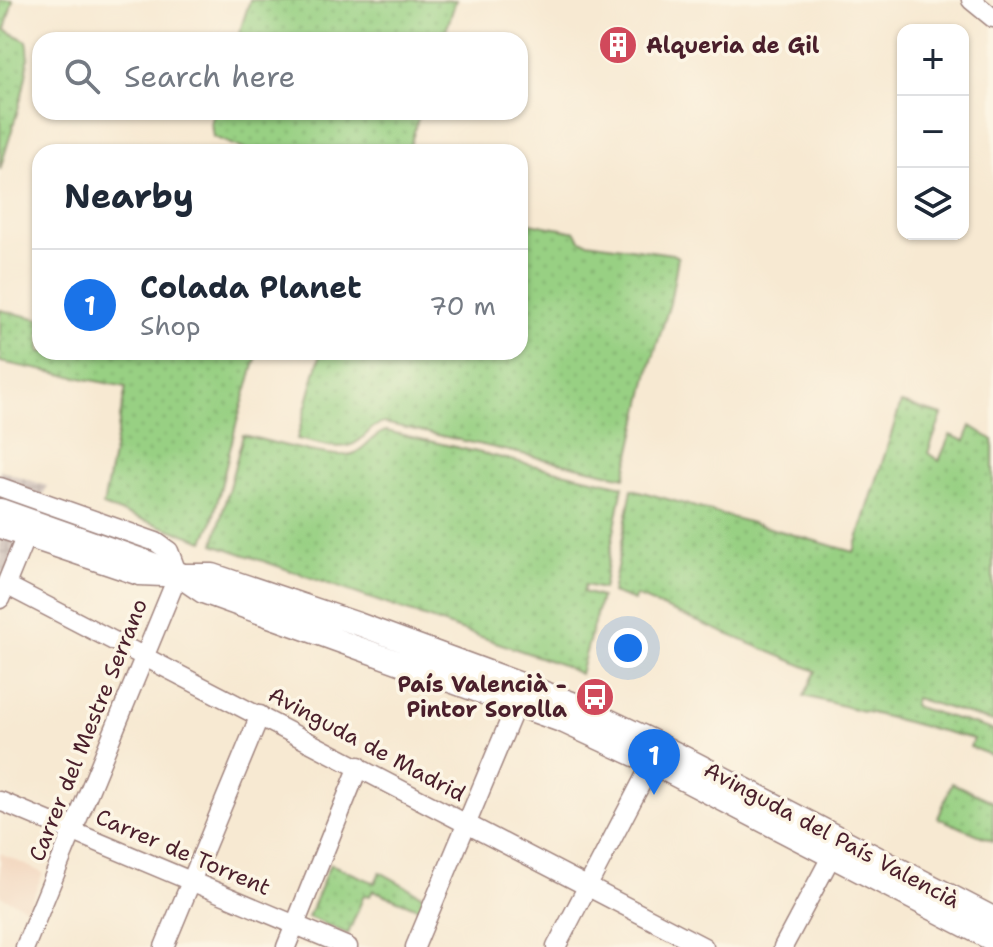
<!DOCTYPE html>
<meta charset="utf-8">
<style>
:root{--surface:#fff;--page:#f2f2f3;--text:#1f2937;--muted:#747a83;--line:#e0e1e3;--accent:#1a73e8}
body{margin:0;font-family:"Shantell Sans",sans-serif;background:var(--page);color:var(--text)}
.controls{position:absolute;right:24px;top:24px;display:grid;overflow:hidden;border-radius:16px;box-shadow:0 2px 6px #0004}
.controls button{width:72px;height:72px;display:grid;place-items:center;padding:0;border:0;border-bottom:2px solid var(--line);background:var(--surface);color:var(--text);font:40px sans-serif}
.you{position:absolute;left:628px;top:648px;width:28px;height:28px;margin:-20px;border:6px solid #fff;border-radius:50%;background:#1a73e8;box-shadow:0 0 0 12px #1a73e833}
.badge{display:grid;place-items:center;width:52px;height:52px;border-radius:50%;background:var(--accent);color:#fff;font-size:26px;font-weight:700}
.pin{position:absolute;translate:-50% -66px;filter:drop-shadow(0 2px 4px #0008)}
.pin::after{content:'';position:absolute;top:42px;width:28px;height:24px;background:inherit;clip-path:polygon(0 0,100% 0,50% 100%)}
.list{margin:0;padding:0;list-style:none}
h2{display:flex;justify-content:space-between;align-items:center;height:104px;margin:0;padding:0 32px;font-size:34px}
h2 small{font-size:26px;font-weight:400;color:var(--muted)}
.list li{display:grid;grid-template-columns:52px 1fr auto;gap:24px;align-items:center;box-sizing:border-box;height:112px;padding:0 32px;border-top:2px solid var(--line)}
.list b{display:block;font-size:30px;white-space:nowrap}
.list p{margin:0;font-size:26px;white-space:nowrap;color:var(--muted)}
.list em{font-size:26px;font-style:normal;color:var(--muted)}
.icon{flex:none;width:44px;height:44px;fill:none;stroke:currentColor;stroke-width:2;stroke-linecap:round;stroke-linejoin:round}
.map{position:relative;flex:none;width:993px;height:947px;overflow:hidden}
.search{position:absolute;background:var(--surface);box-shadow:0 2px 6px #0004;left:32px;top:32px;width:496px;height:88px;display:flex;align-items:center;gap:20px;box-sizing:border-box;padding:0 28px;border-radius:24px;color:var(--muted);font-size:30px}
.panel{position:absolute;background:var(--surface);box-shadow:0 2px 6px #0004;left:32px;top:144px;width:496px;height:216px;border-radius:24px}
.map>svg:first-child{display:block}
.built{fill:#f2d5bd}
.industrial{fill:url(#industrial-grid)}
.grass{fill:url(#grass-dots);stroke:#717857;stroke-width:2}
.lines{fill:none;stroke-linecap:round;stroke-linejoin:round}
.minor-casing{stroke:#a0847e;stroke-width:21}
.tertiary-casing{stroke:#a0847e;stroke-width:25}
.secondary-casing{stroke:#a0847e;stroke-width:29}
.minor{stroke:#fff;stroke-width:18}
.tertiary{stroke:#fff;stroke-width:22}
.secondary{stroke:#fff;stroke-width:26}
.labels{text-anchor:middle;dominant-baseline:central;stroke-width:7;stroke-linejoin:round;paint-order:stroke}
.poi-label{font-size:22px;font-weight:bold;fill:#4a1f2b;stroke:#fcf5e5;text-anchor:start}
.street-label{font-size:22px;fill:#4a1f2b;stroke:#fcf5e5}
</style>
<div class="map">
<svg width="993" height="947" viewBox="0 0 993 947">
<defs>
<pattern id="industrial-grid" width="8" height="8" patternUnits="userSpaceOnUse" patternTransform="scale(2)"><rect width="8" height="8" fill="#cfc1ba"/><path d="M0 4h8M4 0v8" fill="none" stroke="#b3a5a0"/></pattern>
<pattern id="grass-dots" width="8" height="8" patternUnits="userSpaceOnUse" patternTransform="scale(2)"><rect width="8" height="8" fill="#98d083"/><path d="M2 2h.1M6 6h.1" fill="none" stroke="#84b271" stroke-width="1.8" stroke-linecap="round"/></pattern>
</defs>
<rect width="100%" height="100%" fill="#fcf5e5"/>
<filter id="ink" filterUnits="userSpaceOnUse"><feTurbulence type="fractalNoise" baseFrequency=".0125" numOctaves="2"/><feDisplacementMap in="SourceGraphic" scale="16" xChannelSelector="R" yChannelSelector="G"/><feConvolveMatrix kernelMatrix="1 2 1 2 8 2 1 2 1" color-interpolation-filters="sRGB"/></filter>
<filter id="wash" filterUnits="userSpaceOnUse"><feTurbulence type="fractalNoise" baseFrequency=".006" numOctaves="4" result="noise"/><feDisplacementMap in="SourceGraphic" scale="32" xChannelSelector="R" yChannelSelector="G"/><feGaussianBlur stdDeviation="1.8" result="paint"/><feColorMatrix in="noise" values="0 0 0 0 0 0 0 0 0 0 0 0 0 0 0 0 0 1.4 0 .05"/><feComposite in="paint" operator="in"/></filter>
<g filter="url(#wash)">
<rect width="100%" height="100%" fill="#f7e9d2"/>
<path class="built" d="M0 853 43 873 28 908 0 896Z"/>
<path class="industrial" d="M0 470 47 486 0 599Z"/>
<path class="grass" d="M0 0H13L5 30 27 41C35 67 8 140 0 170Z
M250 0H456L443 40H237Z
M214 112H420L408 152H251L213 137 211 124Z
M520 221 576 232 580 240 587 242 672 254 678 257 670 303 650 367 625 477 384 423C371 425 367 436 357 442 342 453 314 442 297 439L321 352H520Z
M0 310 40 319V352H258L236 425 212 523 204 541 103 506 126 387 0 362Z
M901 403 942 415 928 453 939 461 950 435 965 441 971 426 993 440V722L915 698 913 706 993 730V756L970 747 973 739 804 696 816 671 636 596 634 601 612 593 632 489 854 552Z
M386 431 623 486 603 589 585 585 583 592 601 597 580 674 562 665 214 544 243 435C264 440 338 462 355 453 367 447 372 435 386 431Z
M952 783 993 802V841L938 818Z
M330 864 375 883 380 872 425 897 420 909 373 890 370 896 364 895 348 934 308 917Z"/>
</g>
<g filter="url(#ink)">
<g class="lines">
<g class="minor-casing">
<path id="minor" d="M971 0 993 18
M0 487 156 542 169 551 178 575
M0 529 139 576 163 577
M6 585 704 947
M0 599 25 538
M0 801 348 947
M25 947 178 575
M164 947 260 715
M286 947 359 766
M415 947 517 703
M556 947 658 751
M783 947 831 857"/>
</g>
<g class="tertiary-casing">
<path id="tertiary" d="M178 575 203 592 564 722 652 763 993 940
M178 575H213L358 624 572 703 650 740 993 918"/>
</g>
<g class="secondary-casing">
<path id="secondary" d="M0 512 178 575"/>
</g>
<use href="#minor" class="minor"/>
<use href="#tertiary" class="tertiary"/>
<use href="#secondary" class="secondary"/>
</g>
</g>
<defs>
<g id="building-disc" transform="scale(2)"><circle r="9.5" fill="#d1495b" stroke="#fcf5e5"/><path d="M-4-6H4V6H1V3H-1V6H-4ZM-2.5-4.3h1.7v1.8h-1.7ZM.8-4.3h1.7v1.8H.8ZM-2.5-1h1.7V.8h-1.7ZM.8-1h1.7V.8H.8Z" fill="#fff"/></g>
<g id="bus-disc" transform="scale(2)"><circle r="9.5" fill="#d1495b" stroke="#fcf5e5"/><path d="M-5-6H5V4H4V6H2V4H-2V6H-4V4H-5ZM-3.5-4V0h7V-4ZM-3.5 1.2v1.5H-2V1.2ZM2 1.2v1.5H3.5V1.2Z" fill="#fff"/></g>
</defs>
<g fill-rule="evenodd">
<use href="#building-disc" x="618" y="45"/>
<use href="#bus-disc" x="595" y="697"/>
</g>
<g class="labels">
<g class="poi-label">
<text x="646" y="45">Alqueria de Gil</text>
<text x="567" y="684" text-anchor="end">País Valencià -<tspan x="567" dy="25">Pintor Sorolla</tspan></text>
</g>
<g class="street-label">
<text transform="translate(88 730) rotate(-68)">Carrer del Mestre Serrano</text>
<text transform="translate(367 744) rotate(28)">Avinguda de Madrid</text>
<text transform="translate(832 835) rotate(28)">Avinguda del País Valencià</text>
<text transform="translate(183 852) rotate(23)">Carrer de Torrent</text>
</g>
</g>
</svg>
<div class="controls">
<button>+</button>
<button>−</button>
<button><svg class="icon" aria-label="layers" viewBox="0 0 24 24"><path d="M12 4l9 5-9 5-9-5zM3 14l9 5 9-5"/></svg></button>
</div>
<div class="you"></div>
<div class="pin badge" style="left:654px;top:795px">1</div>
<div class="search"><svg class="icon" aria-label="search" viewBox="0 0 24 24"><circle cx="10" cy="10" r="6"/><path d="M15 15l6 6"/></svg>Search here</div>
<section class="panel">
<h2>Nearby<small></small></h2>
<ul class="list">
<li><span class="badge">1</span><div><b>Colada Planet</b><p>Shop</p></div><em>70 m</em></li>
</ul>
</section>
</div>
